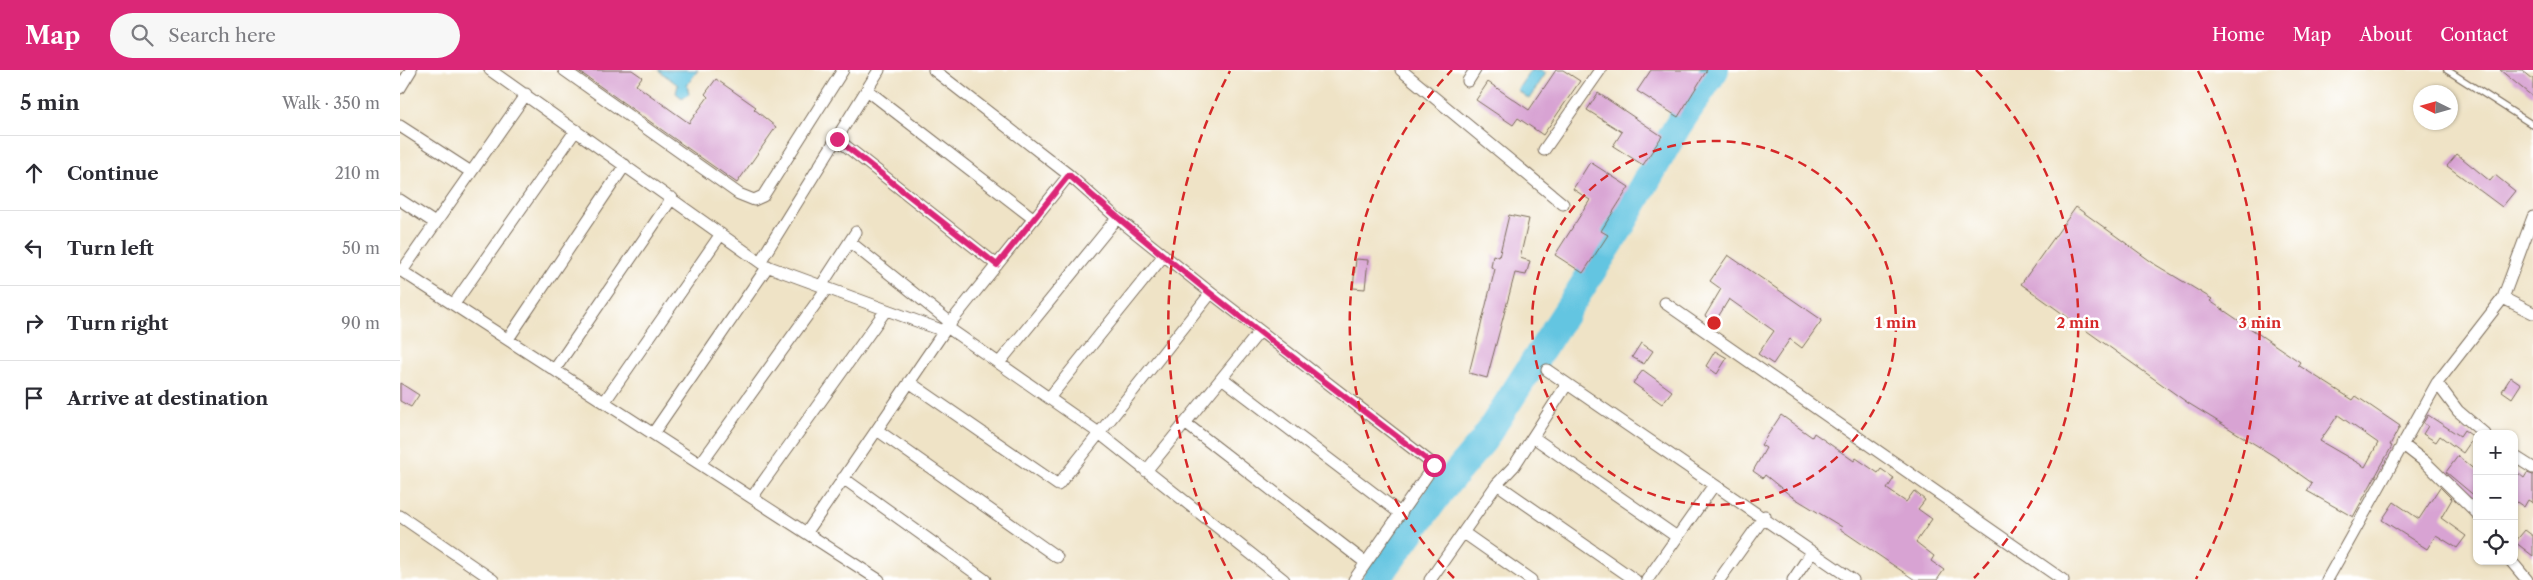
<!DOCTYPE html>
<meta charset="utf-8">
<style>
:root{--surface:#fff;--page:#f7f7f7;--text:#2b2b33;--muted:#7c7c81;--line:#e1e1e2;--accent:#db2777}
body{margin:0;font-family:"Libre Caslon Text",serif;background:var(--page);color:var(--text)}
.controls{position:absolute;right:15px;bottom:15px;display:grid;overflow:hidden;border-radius:10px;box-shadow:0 1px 4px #0004}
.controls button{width:45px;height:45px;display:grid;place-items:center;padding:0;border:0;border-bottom:1px solid var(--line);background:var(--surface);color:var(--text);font:25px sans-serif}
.compass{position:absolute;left:2013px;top:15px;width:45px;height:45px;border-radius:50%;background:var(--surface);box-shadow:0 1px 4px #0004;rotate:275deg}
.stop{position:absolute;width:15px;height:15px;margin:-11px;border:4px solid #db2777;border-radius:50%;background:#fff}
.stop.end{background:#db2777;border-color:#fff;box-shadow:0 1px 5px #0008}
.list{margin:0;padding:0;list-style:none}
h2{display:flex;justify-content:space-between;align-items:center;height:65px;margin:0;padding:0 20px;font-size:21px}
h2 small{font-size:16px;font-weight:400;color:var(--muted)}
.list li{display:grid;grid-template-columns:32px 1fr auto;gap:15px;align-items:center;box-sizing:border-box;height:75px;padding:0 20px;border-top:1px solid var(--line)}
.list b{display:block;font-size:19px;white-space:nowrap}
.list em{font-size:16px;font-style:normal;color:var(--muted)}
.icon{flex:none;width:28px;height:28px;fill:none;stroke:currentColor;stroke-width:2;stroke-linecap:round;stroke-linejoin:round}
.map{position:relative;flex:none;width:2133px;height:510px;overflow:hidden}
header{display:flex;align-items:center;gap:30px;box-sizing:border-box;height:70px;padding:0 25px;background:var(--accent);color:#fff}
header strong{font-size:24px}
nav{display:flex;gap:28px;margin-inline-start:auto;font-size:18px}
.search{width:350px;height:45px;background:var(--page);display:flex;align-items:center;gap:12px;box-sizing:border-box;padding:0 18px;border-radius:28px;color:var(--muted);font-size:19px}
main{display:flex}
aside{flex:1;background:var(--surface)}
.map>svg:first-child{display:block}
.water{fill:#63c5e1;stroke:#4f7880}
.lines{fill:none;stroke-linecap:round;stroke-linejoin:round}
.river{stroke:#63c5e1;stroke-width:28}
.building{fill:#d8a3d3;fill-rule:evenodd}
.service-casing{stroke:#7a6b59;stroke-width:8}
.minor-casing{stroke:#7a6b59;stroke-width:13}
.service{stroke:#fff;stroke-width:5.5}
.minor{stroke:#fff;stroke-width:11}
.route{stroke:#db2777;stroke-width:6}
.ring{fill:none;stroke:#d62828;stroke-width:2.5;stroke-dasharray:9 6}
.centre{fill:#d62828;stroke:#fff;stroke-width:2.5}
.ring-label{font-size:15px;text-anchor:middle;font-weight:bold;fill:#d62828;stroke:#fff;stroke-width:5;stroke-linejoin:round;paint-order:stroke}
</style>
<header>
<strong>Map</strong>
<div class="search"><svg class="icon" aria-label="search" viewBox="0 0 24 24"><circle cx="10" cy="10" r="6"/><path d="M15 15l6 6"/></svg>Search here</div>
<nav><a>Home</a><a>Map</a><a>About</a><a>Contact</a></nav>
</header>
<main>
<aside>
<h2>5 min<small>Walk · 350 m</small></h2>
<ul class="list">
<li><svg class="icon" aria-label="ahead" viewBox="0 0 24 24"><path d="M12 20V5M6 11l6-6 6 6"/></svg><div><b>Continue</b></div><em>210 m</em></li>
<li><svg class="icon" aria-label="left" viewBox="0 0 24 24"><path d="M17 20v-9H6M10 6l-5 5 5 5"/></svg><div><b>Turn left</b></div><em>50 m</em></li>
<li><svg class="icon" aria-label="right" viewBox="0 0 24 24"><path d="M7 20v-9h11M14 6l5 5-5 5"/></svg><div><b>Turn right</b></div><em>90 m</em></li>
<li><svg class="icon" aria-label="arrive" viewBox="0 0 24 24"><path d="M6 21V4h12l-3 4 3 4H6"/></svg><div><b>Arrive at destination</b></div></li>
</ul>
</aside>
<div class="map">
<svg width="2133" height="510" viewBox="0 0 2133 510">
<rect width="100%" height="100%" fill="#fff"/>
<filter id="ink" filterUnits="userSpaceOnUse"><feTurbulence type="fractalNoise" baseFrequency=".02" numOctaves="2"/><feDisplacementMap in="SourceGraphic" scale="10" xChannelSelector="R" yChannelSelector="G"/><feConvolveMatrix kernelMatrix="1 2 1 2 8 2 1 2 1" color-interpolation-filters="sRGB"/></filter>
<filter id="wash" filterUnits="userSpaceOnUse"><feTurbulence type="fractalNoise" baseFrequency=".0096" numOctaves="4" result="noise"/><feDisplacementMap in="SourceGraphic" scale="20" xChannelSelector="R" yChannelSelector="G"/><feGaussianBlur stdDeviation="1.12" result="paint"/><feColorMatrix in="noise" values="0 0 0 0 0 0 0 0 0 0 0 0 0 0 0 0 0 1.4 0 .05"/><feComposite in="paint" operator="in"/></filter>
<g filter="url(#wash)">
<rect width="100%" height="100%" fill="#efe3c6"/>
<path class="water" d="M258 0H298L287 15 289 24 282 28 276 23 278 15Z
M1131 0H1141L1146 3 1129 29 1117 20Z"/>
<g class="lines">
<path class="river" d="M976 510 1044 417 1083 371 1220 158 1277 57 1315 0"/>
</g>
<g id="blocks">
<path class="building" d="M177 0H232L242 7 236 15 289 53 308 27 305 24 316 9 356 37 354 39 376 57 337 113Z
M1156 0H1163L1180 11 1143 65 1118 48 1113 55 1076 30 1088 12 1129 40Z
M1251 0H1307L1278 47 1237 21Z
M2100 0H2122L2133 9V27Z
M1198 23 1262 66 1243 95 1213 76 1222 62 1187 40Z
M2057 84 2090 111 2095 105 2115 121 2102 137 2047 96Z
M1190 92 1229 117 1201 161 1208 165 1183 203 1155 185 1190 130 1173 119Z
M1676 137 1756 195 1812 229 1810 231 1900 292 1898 295 1953 330 1956 326 2000 356 1990 375 1992 376 1953 447 1907 421 1912 413 1874 386 1788 333 1621 214ZM1938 345 1978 373 1965 397 1920 371Z
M1109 145 1129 149 1120 188 1130 191 1126 205 1115 203 1087 308 1069 303 1095 199 1091 197 1093 185 1099 187Z
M1328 185 1422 250 1402 278 1390 269 1373 294 1358 284 1374 261 1329 229 1315 252 1305 246 1321 219 1310 211Z
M956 189 968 190 965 219 953 218Z
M1241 273 1253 281 1244 294 1232 287Z
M1315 281 1327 288 1317 304 1306 296Z
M1243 300 1272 321 1262 334 1233 313Z
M2111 307 2121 314 2112 328 2102 321Z
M0 313 19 325 11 337 0 331Z
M1381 345 1412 367 1414 363 1454 391 1456 388 1478 403 1481 399 1494 408 1487 419 1506 432 1514 421 1525 430 1518 439 1532 449 1516 472 1534 486 1531 491 1544 500 1537 510H1515L1440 459 1442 457 1391 426 1365 405 1363 408 1353 401 1366 378 1361 375Z
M2028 345 2060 366 2064 360 2074 367 2063 383 2040 366 2036 372 2023 364 2028 356 2023 353Z
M2058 386 2077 402V428L2046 402Z
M2114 400 2124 408 2127 403 2133 405V433L2128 430 2124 437 2114 430Z
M2040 417 2052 429 2041 448 2066 466 2057 478 2036 465 2027 479 1982 450 1994 432 2019 449Z
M2125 460 2133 466V486L2115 472Z"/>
</g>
</g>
<g filter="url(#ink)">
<use href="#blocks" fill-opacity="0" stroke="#7a6b59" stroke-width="1"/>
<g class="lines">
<g class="service-casing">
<path id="service" d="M2047 0 2133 55"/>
</g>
<g class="minor-casing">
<path id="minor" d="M90 0 364 195 544 261
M164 0 339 124 354 130 363 126 443 0
M534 0 669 105 717 148 811 223 1034 395 954 510
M1001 0 1163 134
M1068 11 1075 0
M0 18 11 0
M467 20 634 149
M0 56 71 102
M437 69 597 195
M1144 80 1200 0
M0 130 35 153
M450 172 551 253
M360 192 479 0
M0 200 479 510
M2 201 126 24
M421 216 456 162
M2103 228 2133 243
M1265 233 1663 510
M54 234 176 60
M547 257 699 363 884 510
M108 269 225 95
M599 293 717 148
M155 299 272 128
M1147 300 1453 510
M822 308 1001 444
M509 312 658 415 811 223
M2037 313 2058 341 2085 364
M649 328 764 185
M205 331 321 164
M785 353 966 493
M477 360 657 487
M254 362 368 196
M1133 367 1277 467
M2002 374 2024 391 2077 443
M2114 386 2133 398
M301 393 427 218
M746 401 860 261
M443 408 585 510
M1097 414 1235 510
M353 426 486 240
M0 446 93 510
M407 462 547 257 669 105
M1064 463 1131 510
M2111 491 2127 510
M1030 510 1097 414 1114 396 1167 314
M1247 510 1314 415
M1319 510 1365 446
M1393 510 1412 482
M1927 510 2037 313 2103 228 2133 147"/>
</g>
<use href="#service" class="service"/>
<use href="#minor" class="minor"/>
</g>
</g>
<g class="lines" filter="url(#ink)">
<path class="route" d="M437 69 597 195 669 105C785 209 911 300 1034 395"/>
</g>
<g class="ring">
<circle cx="1314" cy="253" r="182"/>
<path d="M1054 508A364 364 0 0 1 1052 0M1576 0A364 364 0 0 1 1574 508"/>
<path d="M832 509A546 546 0 0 1 830 1M1798 1A546 546 0 0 1 1796 509"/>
</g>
<circle cx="1314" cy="253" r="8" class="centre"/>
<g class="ring-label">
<text x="1496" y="258">1 min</text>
<text x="1678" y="258">2 min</text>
<text x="1860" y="258">3 min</text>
</g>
</svg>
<div class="controls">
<button>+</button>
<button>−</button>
<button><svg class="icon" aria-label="locate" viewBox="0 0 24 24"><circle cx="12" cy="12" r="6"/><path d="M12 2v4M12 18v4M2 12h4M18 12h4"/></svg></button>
</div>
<svg class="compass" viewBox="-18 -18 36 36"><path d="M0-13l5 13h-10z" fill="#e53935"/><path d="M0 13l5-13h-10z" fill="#7c7c81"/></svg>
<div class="stop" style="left:1034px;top:395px"></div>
<div class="stop end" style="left:437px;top:69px"></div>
</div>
</main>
